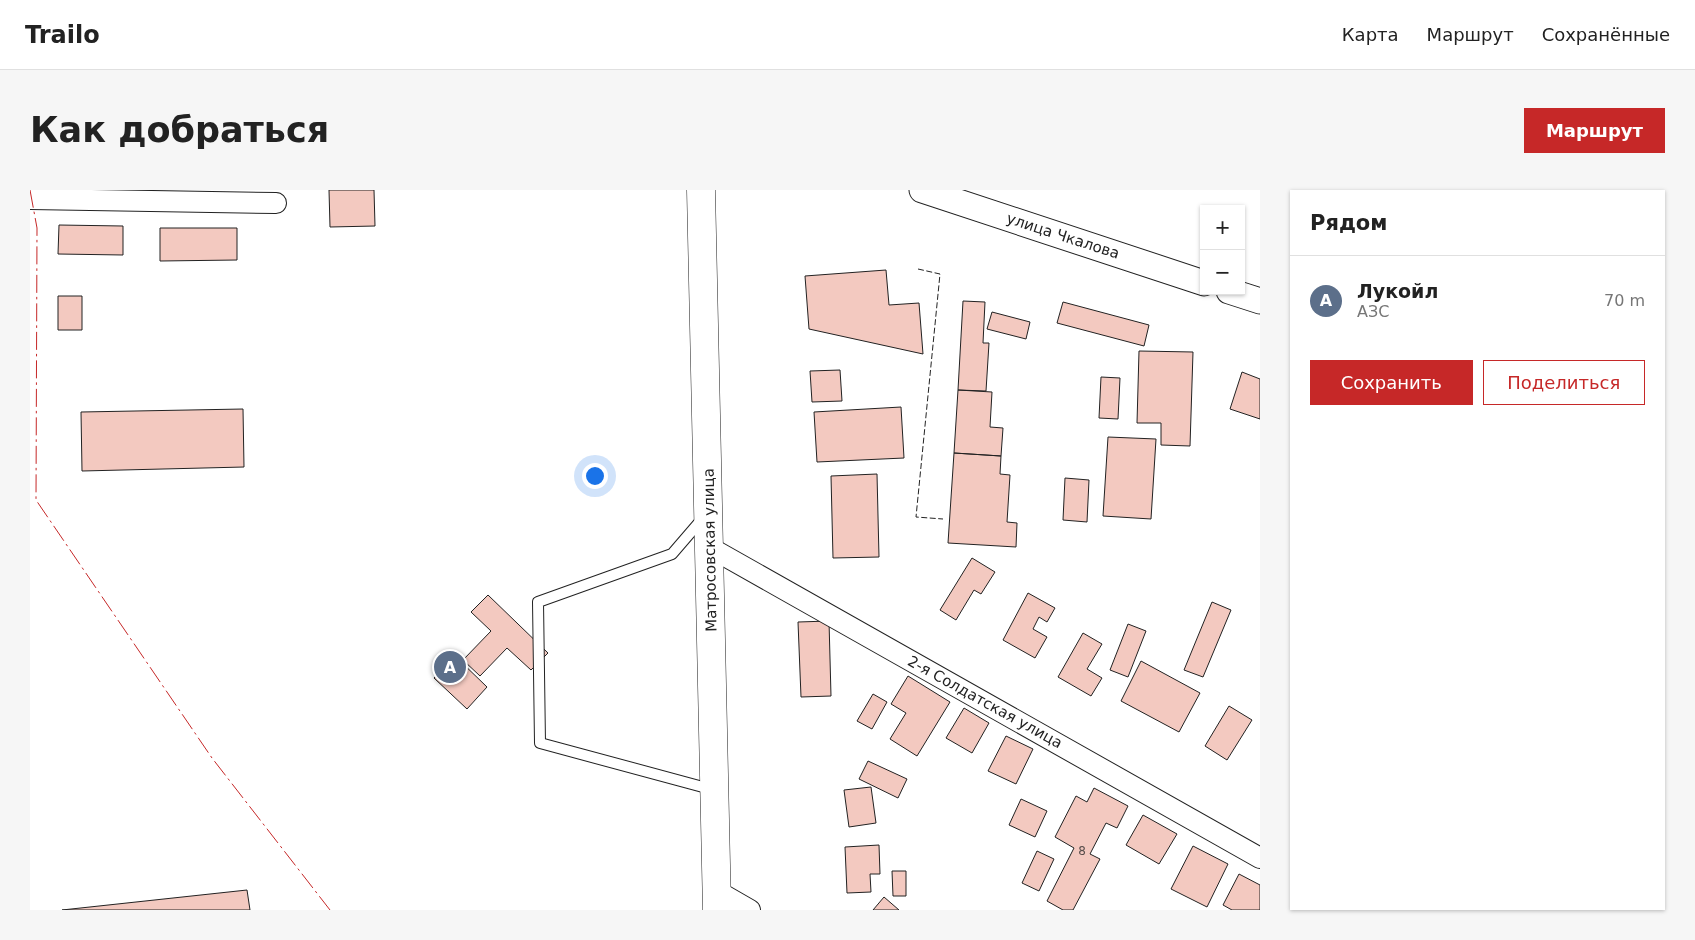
<!DOCTYPE html>
<html lang="ru">
<meta charset="utf-8">
<style>
:root{--surface:#fff;--page:#f6f6f6;--text:#222;--muted:#767676;--line:#e0e0e0;--accent:#c62828}
body{margin:0;font-family:"DejaVu Sans",sans-serif;background:var(--page);color:var(--text)}
.controls{position:absolute;right:15px;top:15px;display:grid;overflow:hidden;border-radius:0px;box-shadow:0 1px 4px #0004}
.controls button{width:45px;height:45px;display:grid;place-items:center;padding:0;border:0;border-bottom:1px solid var(--line);background:var(--surface);color:var(--text);font:25px sans-serif}
.you{position:absolute;left:564px;top:285px;width:18px;height:18px;margin:-12px;border:4px solid #fff;border-radius:50%;background:#1a73e8;box-shadow:0 0 0 8px #1a73e833}
.badge{display:grid;place-items:center;width:32px;height:32px;border-radius:50%;background:var(--accent);color:#fff;font-size:16px;font-weight:700}
.pin{position:absolute;translate:-50% -50%;border:2px solid #fff;box-shadow:0 1px 5px #0006}
.list{margin:0;padding:0;list-style:none}
h2{display:flex;justify-content:space-between;align-items:center;height:65px;margin:0;padding:0 20px;font-size:21px}
h2 small{font-size:16px;font-weight:400;color:var(--muted)}
.list li{display:grid;grid-template-columns:32px 1fr auto;gap:15px;align-items:center;box-sizing:border-box;height:90px;padding:0 20px;border-top:1px solid var(--line)}
.list b{display:block;font-size:19px;white-space:nowrap}
.list p{margin:0;font-size:16px;white-space:nowrap;color:var(--muted)}
.list em{font-size:16px;font-style:normal;color:var(--muted)}
.actions{display:flex;gap:10px;padding:15px 20px}
.actions a{flex:1;padding:11px 0;border:1px solid var(--accent);border-radius:0px;text-align:center;font-size:18px;color:var(--accent)}
.actions .main{background:var(--accent);color:#fff}
.map{position:relative;flex:none;width:1230px;height:720px;overflow:hidden;border-radius:0px}
header{display:flex;align-items:center;gap:30px;box-sizing:border-box;height:70px;padding:0 25px;background:var(--surface);border-bottom:1px solid var(--line)}
header strong{font-size:24px}
nav{display:flex;gap:28px;margin-inline-start:auto;font-size:18px}
.intro{display:flex;align-items:center;justify-content:space-between;box-sizing:border-box;height:120px;padding:0 30px}
h1{margin:0;font-size:35px}
.button{padding:12px 22px;border-radius:0px;background:var(--accent);color:#fff;font-size:18px;font-weight:700}
main{display:flex;gap:30px;padding:0 30px}
aside{flex:1;background:var(--surface);border-radius:0px;box-shadow:0 1px 4px #0004}
.map>svg:first-child{display:block}
.building{fill:#f3c9c0;stroke:#222}
.lines{fill:none;stroke-linecap:round;stroke-linejoin:round}
.service-casing{stroke:#222;stroke-width:12}
.minor-casing{stroke:#222;stroke-width:22}
.tertiary-casing{stroke:#222;stroke-width:27}
.trunk-casing{stroke:#222;stroke-width:29}
.service{stroke:#fff;stroke-width:10}
.minor{stroke:#fff;stroke-width:20}
.tertiary{stroke:#fff;stroke-width:25}
.trunk{stroke:#fff;stroke-width:28}
.fence{stroke:#222;stroke-width:1;stroke-dasharray:6 2.5;stroke-linecap:butt}
.power{stroke:#c62828;stroke-width:1;stroke-dasharray:18 4 2.5 4;stroke-linecap:butt}
.labels{text-anchor:middle;dominant-baseline:central;stroke-width:4;stroke-linejoin:round;paint-order:stroke}
.number-label{font-size:12px;fill:#564c4a}
.street-label{font-size:15px;fill:#222;stroke:#fff}
</style>
<header>
<strong>Trailo</strong>
<nav><a>Карта</a><a>Маршрут</a><a>Сохранённые</a></nav>
</header>
<div class="intro"><h1>Как добраться</h1><a class="button">Маршрут</a></div>
<main>
<div class="map">
<svg width="1230" height="720" viewBox="0 0 1230 720">
<rect width="100%" height="100%" fill="#fff"/>
<path class="building" d="M299 0H344L345 36 300 37Z
M29 35 93 36V65L28 64Z
M130 38H207V70L130 71Z
M856 80 859 115 889 113 893 164 779 139 775 86Z
M28 106H52V140H28Z
M933 111 955 112 953 153H959L956 201 928 200Z
M1033 112 1119 135 1114 156 1027 133Z
M962 122 1000 132 996 149 957 139Z
M1109 161 1163 162 1160 256 1131 255V233H1107Z
M810 180 812 211 782 212 780 181Z
M1212 182 1230 189V229L1200 219Z
M1071 187 1090 188 1088 229 1069 228Z
M928 200 962 202 960 237 973 238 971 266 924 263Z
M871 217 874 268 787 272 784 222Z
M213 219 214 277 52 281 51 222Z
M1078 247 1126 249 1121 329 1073 326Z
M924 263 971 266 970 284 980 285 977 332 987 333 986 357 918 353Z
M847 284 849 367 803 368 801 286Z
M1035 288 1059 290 1057 332 1033 330Z
M942 368 965 382 951 404 944 400 926 430 910 420Z
M998 403 1025 418 1017 432 1009 427 1003 439 1017 447 1005 468 973 450Z
M458 405 518 463 501 480 477 458 450 486 433 470 461 441 441 422Z
M1182 412 1201 420 1173 487 1154 480Z
M799 431 801 506 771 507 768 432Z
M1098 434 1116 441 1098 487 1080 480Z
M1053 443 1072 454 1057 479 1072 488 1061 506 1028 487Z
M425 466 457 497 437 519 404 488Z
M1111 471 1170 503 1149 542 1091 511Z
M878 486 920 512 887 566 860 549 876 523 861 514Z
M843 504 857 512 842 539 827 531Z
M1199 516 1222 530 1197 570 1175 556Z
M934 518 959 533 942 563 916 548Z
M976 546 1003 559 986 594 958 581Z
M838 571 877 589 868 608 829 589Z
M841 597 846 633 819 637 814 600Z
M1064 598 1098 616 1087 638 1076 633 1060 664 1070 669 1043 720H1033L1017 711 1044 658 1025 647 1046 606 1057 612Z
M991 609 1017 621 1005 647 979 635Z
M1113 625 1147 644 1129 674 1096 655Z
M849 655 850 684H840L841 702 817 703 815 657Z
M1163 656 1198 674 1177 717 1141 699Z
M1007 661 1024 669 1009 701 992 693Z
M862 681H876V706H863Z
M1209 684 1230 695V720H1202L1193 715Z
M217 700 220 720H32Z
M854 707 869 720H843Z"/>
<g class="lines">
<g class="service-casing">
<path id="service" d="M673 328 642 364 508 412 510 553 684 600"/>
</g>
<g class="minor-casing">
<path id="minor" d="M0 9 246 13
M679 357 1230 668
M687 701 720 720"/>
</g>
<g class="tertiary-casing">
<path id="tertiary" d="M892 0 1174 93
M1199 101 1230 111"/>
</g>
<g class="trunk-casing">
<path id="trunk" d="M671 0 687 720"/>
</g>
<use href="#service" class="service"/>
<use href="#minor" class="minor"/>
<use href="#tertiary" class="tertiary"/>
<use href="#trunk" class="trunk"/>
<path class="fence" d="M888 79 910 84 886 327 913 329"/>
<path class="power" d="M0 0 7 38 6 310 182 568 300 720"/>
</g>
<g class="labels">
<g class="number-label">
<text x="1052" y="661">8</text>
</g>
<g class="street-label">
<text transform="translate(1033 46) rotate(18)">улица Чкалова</text>
<text transform="translate(680 360) rotate(-91)">Матросовская улица</text>
<text transform="translate(955 512) rotate(29)">2-я Солдатская улица</text>
</g>
</g>
</svg>
<div class="controls">
<button>+</button>
<button>−</button>
</div>
<div class="you"></div>
<div class="pin badge" style="left:420px;top:477px;background:#5c6f8a">A</div>
</div>
<aside>
<h2>Рядом<small></small></h2>
<ul class="list">
<li><span class="badge" style="background:#5c6f8a">A</span><div><b>Лукойл</b><p>АЗС</p></div><em>70 m</em></li>
</ul>
<div class="actions"><a class="main">Сохранить</a><a>Поделиться</a></div>
</aside>
</main>
